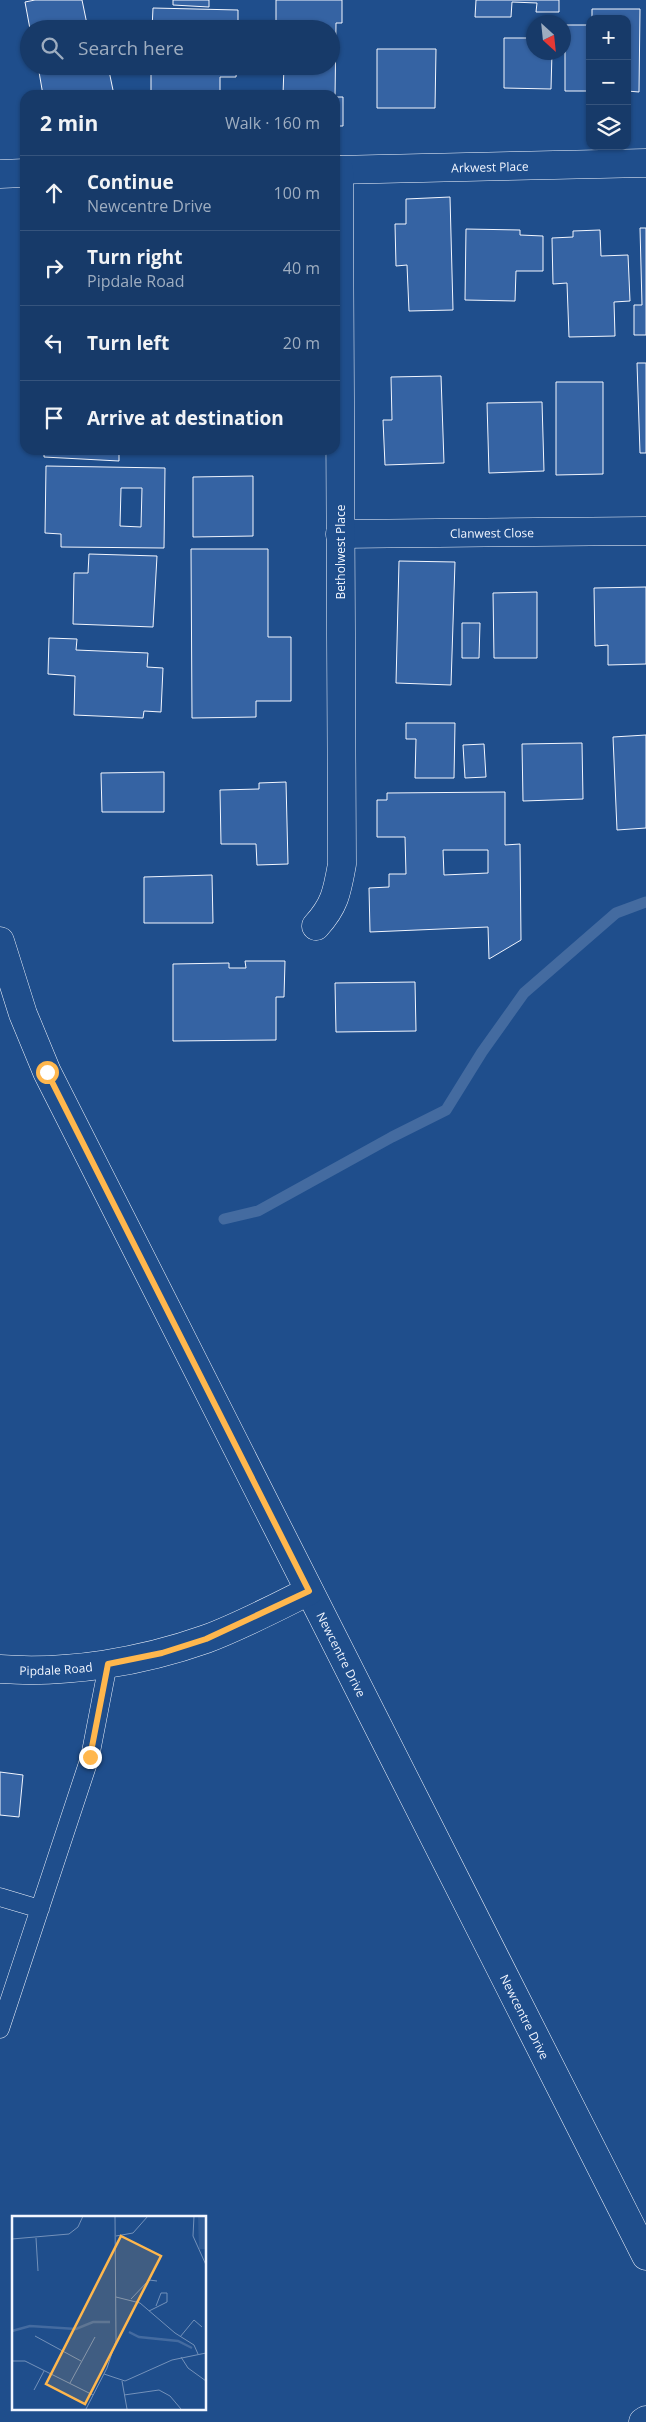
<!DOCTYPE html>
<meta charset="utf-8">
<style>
:root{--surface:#173a69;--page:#244571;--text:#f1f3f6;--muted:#9eadc0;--line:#36547d}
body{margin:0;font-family:"Open Sans",sans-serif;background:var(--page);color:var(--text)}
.controls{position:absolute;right:15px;top:15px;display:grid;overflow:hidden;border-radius:10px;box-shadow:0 1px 4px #0004}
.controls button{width:45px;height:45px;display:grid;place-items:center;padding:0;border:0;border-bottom:1px solid var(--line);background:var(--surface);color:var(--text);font:25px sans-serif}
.compass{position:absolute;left:526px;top:15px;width:45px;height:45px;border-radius:50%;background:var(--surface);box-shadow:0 1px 4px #0004;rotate:153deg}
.stop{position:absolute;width:15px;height:15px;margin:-11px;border:4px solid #ffb74d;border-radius:50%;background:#fff}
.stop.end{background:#ffb74d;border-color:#fff;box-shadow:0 1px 5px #0008}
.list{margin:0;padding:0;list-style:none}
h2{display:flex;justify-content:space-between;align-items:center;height:65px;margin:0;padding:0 20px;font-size:21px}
h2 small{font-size:16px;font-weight:400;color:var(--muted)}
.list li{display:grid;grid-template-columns:32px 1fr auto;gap:15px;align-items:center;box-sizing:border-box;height:75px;padding:0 20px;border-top:1px solid var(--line)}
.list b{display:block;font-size:19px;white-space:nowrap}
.list p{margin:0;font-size:16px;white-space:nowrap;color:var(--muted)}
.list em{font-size:16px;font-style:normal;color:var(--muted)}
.icon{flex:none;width:28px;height:28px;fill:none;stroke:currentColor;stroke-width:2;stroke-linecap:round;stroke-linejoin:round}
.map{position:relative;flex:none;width:646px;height:2422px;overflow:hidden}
.search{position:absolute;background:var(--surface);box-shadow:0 1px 4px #0004;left:20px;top:20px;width:320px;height:55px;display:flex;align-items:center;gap:12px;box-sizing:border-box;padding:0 18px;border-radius:28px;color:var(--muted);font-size:19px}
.panel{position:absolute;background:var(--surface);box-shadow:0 1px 4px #0004;left:20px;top:90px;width:320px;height:365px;border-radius:15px}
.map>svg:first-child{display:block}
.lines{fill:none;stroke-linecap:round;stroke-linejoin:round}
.stream{stroke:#446ba0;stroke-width:11}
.building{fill:#3563a3;stroke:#f2f6ff;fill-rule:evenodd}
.lane-casing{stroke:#f2f6ff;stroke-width:19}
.street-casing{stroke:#f2f6ff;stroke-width:29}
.lane{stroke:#1f4e8c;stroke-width:18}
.street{stroke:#1f4e8c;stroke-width:28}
.route{stroke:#ffb74d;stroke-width:6}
.labels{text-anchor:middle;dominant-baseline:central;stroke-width:4;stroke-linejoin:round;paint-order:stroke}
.street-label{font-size:12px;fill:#f2f6ff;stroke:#1f4e8c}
.inset-river{fill:none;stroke:#446ba0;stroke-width:2.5}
.inset-road{fill:none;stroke:#7391ba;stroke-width:1}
.view{fill:#ffb74d;fill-opacity:0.15;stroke:#ffb74d;stroke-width:2.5}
.inset-edge{fill:none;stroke:#f2f6ff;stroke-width:2.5}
</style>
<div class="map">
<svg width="646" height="2422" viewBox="0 0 646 2422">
<rect width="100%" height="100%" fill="#1f4e8c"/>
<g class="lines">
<path class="stream" d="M224 1219 258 1211 392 1137 446 1110 482 1052 524 993 616 913 646 902"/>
</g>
<path class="building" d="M35 0H82L88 29H30L25 2Z
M173 0H209V7L173 5Z
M276 0H342V23H336L335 97H343V126H335V95H283L284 66H331V29H276Z
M476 0H559V12H536L537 3 512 2 511 17H475Z
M153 8 238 10V29H152Z
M592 9H640L639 92 627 91V19H592Z
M565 25H590V91H565Z
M504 38H534V52H552L551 89 504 88Z
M377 49H436L435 108H377Z
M38 66H108L114 95H43Z
M151 66H237L236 77H220V95H151Z
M450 197 453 310 409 311 407 265 396 266 395 224H406V199Z
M640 228H646V335H634V305H642Z
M466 229 520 230V235L543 236V271H516L515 301 465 300Z
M600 230 601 256 628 255 630 301 614 302 615 336 569 337 567 283 553 284 552 238 573 237V231Z
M637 363H646V453H640Z
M441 376 444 463 385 465 383 420H392L391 377Z
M556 382H603V474L556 475Z
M542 402 544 471 489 473 487 403Z
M44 450H119V461L44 457Z
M46 466 165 468 164 548 61 547V534L45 533ZM121 488H142L141 527 120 526Z
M253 476V536L193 537V477Z
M191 549H268V637H291V701H256V717L192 718Z
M89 554 157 556 153 627 73 624 74 573H88Z
M399 561 455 562 451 685 396 683Z
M646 587V664L608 665V645L595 646 594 588Z
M537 592V658H494L493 593Z
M462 623H480L479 658H462Z
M49 638 77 639 76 650 148 653 147 667 163 668 161 712 144 711 143 718 74 715 75 676 48 674Z
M406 723H455L454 778H415L416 739H406Z
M646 735V828L617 830 613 737Z
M582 743 583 799 523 801 522 744Z
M484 744 486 777 465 778 463 745Z
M164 772V812H102L101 773Z
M286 782 288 864 257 865 256 844H221L220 790 259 789V783Z
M505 792V845L520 844 521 940 489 959 488 927 370 932 369 888 389 887V874H406L405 837H377V800H387V793ZM443 850H488V873L444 875Z
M212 875 213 923H144V877Z
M245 961H285L284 997H276V1040L173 1041V964L229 963V968H246Z
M415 982 416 1031 336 1032 335 983Z
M0 1772 23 1775 19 1817 0 1815Z"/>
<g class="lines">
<g class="lane-casing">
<path id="lane" d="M0 1897 40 1909
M0 2029 90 1757 108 1664"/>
</g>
<g class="street-casing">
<g id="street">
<path id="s1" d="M335 170 646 163"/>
<path d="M0 174 25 173"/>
<path id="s2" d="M340 534 646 531"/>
<path d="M316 926C335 905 337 892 342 864L339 170"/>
<path id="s3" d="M0 941 23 1014 47 1072 646 2256"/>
<path id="s4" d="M0 1669C68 1674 141 1662 206 1639 241 1626 275 1608 309 1591"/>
<path d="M643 2422 646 2420"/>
</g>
</g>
<use href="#lane" class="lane"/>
<use href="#street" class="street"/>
</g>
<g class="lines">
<path class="route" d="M47 1072 309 1591 206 1639 162 1653 108 1664 90 1757"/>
</g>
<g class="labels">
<g class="street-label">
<text stroke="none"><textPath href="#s1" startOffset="155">Arkwest Place</textPath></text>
<text stroke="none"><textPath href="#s2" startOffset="152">Clanwest Close</textPath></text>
<text transform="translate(340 552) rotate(-90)">Betholwest Place</text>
<text stroke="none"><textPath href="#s3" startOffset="792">Newcentre Drive</textPath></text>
<text stroke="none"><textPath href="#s4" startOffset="56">Pipdale Road</textPath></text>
<text stroke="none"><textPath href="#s3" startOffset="1198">Newcentre Drive</textPath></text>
</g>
</g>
<g transform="translate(12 2216)">
<rect width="194" height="194" fill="#1f4e8c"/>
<path d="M186 0H194V33H187Z" fill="#305b95"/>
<path class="inset-river" d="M0 115 18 110 64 113 81 106H98M117 116 127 121 166 125 180 132"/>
<path class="inset-road" d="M182 0 181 20 194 49M104 20 121 17 136 0M24 22 26 55M0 23 57 18 66 11 71 0M104 81 128 87 163 117 182 129 186 138M119 83 137 64 145 65M137 95 155 86V77H149L144 90M23 120 69 145M168 121 182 104 190 111M169 141 176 152 194 165M0 145H13L81 179M92 158 113 165 160 144 194 137M110 165 115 193M58 167 83 121M22 174 32 155M112 179 147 174 158 180 169 193M74 193 95 152 104 125 103 0"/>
<path class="view" d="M109 20 149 40 73 188 34 168Z"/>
<rect width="194" height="194" class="inset-edge"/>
</g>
</svg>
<div class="controls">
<button>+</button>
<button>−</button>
<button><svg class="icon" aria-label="layers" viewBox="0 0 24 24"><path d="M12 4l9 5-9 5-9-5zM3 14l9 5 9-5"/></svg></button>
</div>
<svg class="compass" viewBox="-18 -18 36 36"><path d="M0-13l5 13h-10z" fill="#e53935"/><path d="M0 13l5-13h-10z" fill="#9eadc0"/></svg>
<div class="stop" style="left:47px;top:1072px"></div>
<div class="stop end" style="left:90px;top:1757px"></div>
<div class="search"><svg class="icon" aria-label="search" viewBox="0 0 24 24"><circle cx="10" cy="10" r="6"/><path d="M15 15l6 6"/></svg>Search here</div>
<section class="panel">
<h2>2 min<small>Walk · 160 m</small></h2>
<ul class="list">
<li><svg class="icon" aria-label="ahead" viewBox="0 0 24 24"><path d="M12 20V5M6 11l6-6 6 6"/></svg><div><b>Continue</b><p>Newcentre Drive</p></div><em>100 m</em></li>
<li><svg class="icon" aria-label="right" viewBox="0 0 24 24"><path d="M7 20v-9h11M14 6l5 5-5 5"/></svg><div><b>Turn right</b><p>Pipdale Road</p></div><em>40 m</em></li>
<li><svg class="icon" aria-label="left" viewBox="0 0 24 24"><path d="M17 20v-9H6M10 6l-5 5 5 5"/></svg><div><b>Turn left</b></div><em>20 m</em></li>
<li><svg class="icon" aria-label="arrive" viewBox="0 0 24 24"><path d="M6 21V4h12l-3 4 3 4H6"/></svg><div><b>Arrive at destination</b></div></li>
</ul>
</section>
</div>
